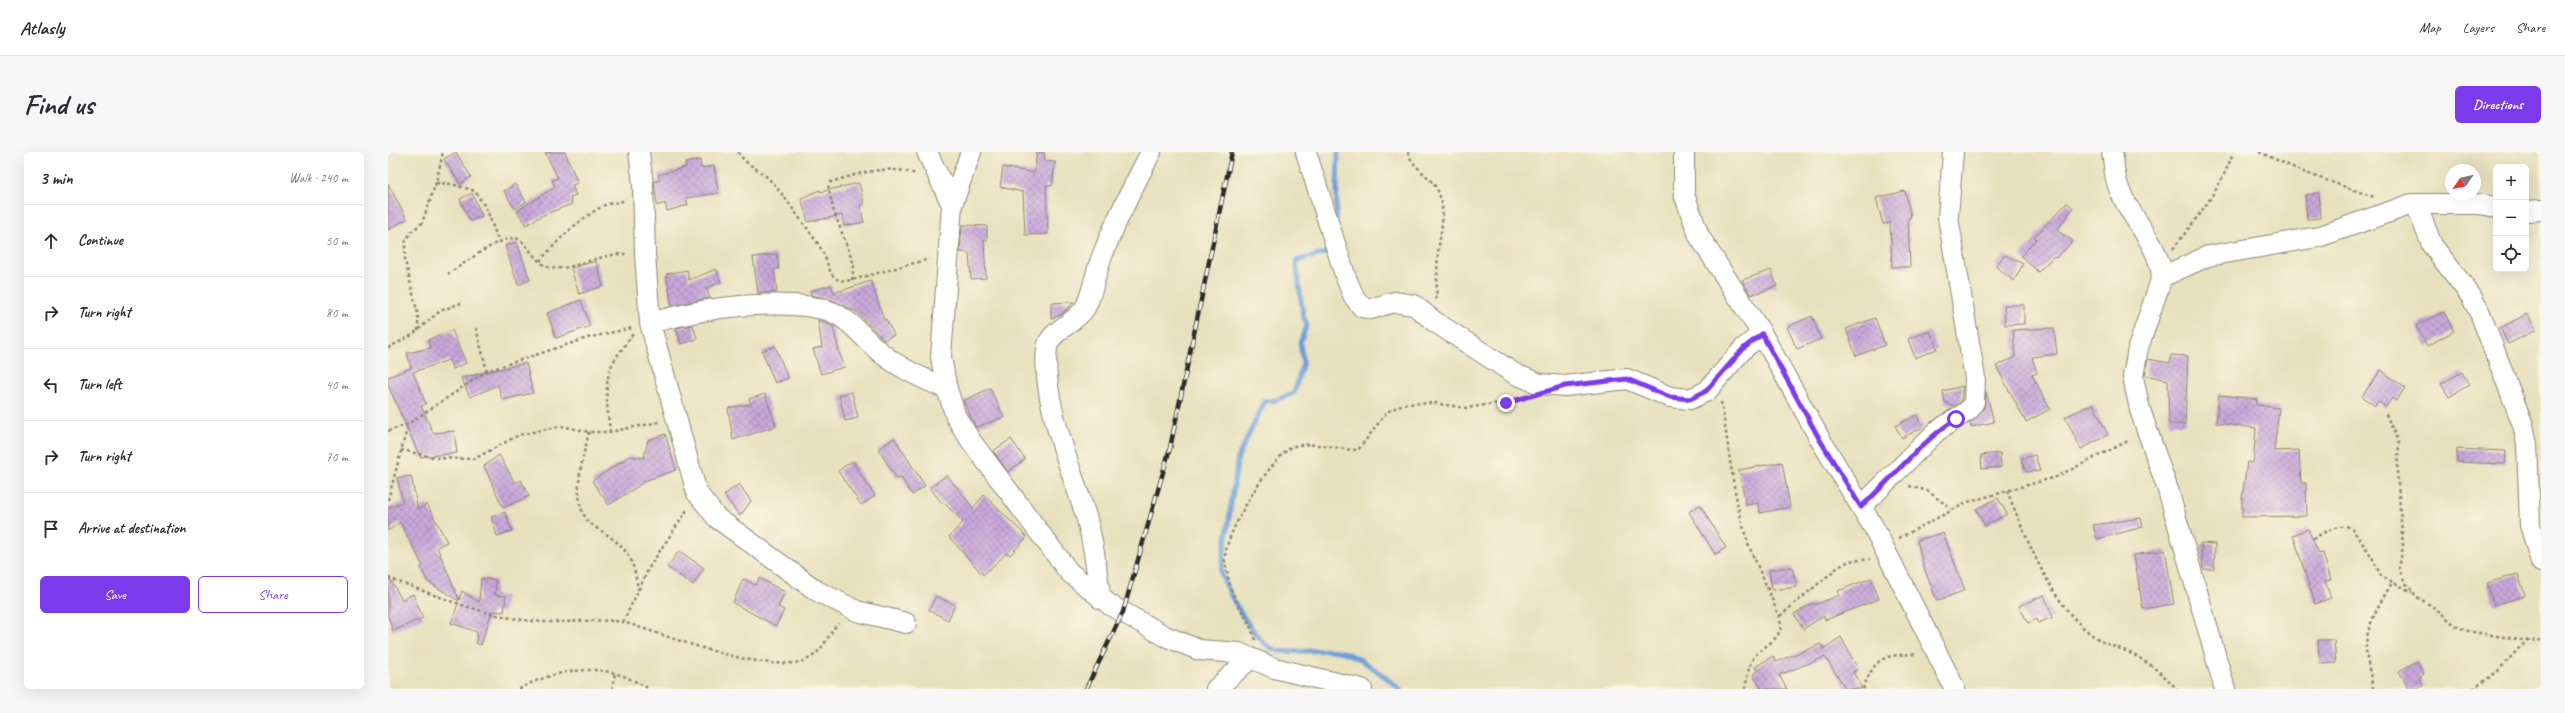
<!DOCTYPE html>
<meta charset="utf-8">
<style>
:root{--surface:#fff;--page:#f7f7f7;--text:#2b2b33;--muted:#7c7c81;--line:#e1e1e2;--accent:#7c3aed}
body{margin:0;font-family:Caveat,sans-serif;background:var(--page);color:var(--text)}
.controls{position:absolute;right:12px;top:12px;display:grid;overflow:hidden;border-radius:6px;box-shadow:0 4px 16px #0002}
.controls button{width:36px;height:36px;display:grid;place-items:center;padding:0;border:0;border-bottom:1px solid var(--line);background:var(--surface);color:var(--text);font:20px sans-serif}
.compass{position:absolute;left:2057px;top:12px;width:36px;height:36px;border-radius:50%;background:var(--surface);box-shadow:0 4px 16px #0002;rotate:236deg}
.stop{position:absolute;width:12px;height:12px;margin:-9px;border:3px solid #7c3aed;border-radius:50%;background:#fff}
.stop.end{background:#7c3aed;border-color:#fff;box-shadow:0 1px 4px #0008}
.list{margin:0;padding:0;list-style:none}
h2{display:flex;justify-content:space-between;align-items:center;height:52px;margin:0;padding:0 16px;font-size:17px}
h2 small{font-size:13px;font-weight:400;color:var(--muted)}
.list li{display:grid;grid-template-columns:26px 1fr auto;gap:12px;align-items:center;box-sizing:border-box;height:72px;padding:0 16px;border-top:1px solid var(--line)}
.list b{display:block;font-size:15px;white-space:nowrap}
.list em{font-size:13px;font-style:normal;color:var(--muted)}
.actions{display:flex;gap:8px;padding:12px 16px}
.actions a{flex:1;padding:9px 0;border:1px solid var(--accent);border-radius:6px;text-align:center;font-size:14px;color:var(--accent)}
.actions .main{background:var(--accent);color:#fff}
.icon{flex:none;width:22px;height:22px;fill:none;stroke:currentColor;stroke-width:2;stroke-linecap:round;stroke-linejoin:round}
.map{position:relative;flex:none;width:2153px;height:537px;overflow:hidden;border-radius:6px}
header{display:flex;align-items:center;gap:24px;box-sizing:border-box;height:56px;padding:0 20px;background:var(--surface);border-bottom:1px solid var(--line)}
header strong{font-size:19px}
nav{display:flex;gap:22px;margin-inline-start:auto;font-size:14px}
.intro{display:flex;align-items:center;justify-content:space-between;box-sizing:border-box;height:96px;padding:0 24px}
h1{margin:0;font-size:28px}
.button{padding:10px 18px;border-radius:6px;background:var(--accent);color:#fff;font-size:14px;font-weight:700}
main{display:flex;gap:24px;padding:0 24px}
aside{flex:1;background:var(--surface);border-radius:6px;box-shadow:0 4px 16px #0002}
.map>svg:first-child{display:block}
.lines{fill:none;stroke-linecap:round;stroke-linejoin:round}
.stream{stroke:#6c9ed7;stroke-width:5}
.building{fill:url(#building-cross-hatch)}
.street-casing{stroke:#8a8674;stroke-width:22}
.path{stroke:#8a8674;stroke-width:2.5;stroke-dasharray:3 3;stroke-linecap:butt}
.street{stroke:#fff;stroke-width:20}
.rail-casing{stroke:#2b2b2b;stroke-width:4.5}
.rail{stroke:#fcf5e5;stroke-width:3;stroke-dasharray:9;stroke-linecap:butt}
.route{stroke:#7c3aed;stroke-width:5}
</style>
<header>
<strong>Atlasly</strong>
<nav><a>Map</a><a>Layers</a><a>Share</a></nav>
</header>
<div class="intro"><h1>Find us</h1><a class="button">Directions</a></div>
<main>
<aside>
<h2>3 min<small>Walk · 240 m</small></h2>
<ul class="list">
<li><svg class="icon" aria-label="ahead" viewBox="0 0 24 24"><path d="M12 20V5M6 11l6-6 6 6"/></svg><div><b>Continue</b></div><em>50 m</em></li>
<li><svg class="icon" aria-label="right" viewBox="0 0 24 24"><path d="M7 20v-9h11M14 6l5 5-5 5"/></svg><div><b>Turn right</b></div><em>80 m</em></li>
<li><svg class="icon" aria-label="left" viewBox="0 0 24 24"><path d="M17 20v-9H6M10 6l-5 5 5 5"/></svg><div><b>Turn left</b></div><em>40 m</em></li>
<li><svg class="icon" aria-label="right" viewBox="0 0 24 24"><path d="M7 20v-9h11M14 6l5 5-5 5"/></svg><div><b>Turn right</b></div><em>70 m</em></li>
<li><svg class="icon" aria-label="arrive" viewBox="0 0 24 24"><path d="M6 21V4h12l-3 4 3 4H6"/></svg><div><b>Arrive at destination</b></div></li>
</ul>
<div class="actions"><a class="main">Save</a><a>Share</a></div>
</aside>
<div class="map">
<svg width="2153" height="537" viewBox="0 0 2153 537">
<defs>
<pattern id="building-cross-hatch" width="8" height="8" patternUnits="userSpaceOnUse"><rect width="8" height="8" fill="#c9a7db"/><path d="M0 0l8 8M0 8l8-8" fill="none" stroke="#a388b2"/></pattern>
</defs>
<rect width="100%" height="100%" fill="#fcf5e5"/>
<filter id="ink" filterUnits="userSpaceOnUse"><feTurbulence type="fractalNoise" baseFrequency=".025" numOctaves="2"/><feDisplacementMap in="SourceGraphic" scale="8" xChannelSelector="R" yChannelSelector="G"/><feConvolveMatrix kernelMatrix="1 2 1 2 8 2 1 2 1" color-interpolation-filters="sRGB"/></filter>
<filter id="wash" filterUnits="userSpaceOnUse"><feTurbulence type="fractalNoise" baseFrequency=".012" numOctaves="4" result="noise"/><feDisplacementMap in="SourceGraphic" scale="16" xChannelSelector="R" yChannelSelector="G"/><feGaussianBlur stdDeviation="0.9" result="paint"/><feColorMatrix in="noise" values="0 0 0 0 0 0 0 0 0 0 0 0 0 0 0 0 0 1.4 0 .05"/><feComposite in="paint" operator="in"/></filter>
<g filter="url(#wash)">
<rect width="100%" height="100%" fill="#e8e1bd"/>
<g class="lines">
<path class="stream" d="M948 69 950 0
M945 99 908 109 915 164 919 172 912 191 915 210 906 241 888 248 877 249 850 305 833 421C840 441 869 496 891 499 910 502 931 496 950 499 970 502 996 524 1012 537"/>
</g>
<g id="blocks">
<path class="building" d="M68 0 83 25 72 32 56 7Z
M157 0H177L190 31 184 33 188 43 182 45 184 52 153 64 138 73 129 59 167 35 164 28 170 26Z
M649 0H656L657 9 667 10 664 34 658 33 660 82 637 83 635 40 612 35 615 15 646 21Z
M312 8 313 16 326 14 330 41 298 46 300 53 279 59 277 51 269 54 266 30 272 28 270 23 298 15 297 11Z
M471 31 476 52 472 53 476 70 456 74 454 63 420 70 413 46 432 38V40Z
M0 32 19 67 0 78Z
M127 32 138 50 127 57 116 39Z
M1517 39 1523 65 1520 66 1522 115H1504L1502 71 1495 72 1488 46Z
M84 41 94 64 82 69 72 47Z
M1931 41 1933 66 1919 67 1917 43Z
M1679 51 1685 56 1669 78 1685 89 1668 106 1666 104 1650 120 1633 104 1648 87 1646 85Z
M574 73 599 74V88H596L598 126 583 127 581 101 572 100Z
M129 90 142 128 130 133 117 94Z
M389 102 391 117H386L389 140 370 141 365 105Z
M1617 103 1635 112 1626 129 1607 114Z
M208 109 215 134 191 142 183 116Z
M328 117 333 130 318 136 322 146 284 154 278 122 299 118 301 128Z
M1383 118 1389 134 1363 143 1354 128Z
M483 129 496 168 498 167 506 183 496 188 469 160 444 148 423 143 422 139 443 133 446 141Z
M193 148 202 174 168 186 159 161Z
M686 150 674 162 663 167V151Z
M1616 153H1636V172L1617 173Z
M2056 160 2066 179 2039 194 2028 174Z
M2139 162 2148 178 2120 192 2112 176Z
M1424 164 1433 187 1409 197 1399 175Z
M1487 166 1497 193 1468 204 1458 177Z
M430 168 445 174 451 200 457 215 433 222 425 197 434 195Z
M305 173 309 187 293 192 288 176Z
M1666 176 1669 202 1644 205 1649 221 1644 223 1662 257 1638 270 1608 214 1627 205 1625 178Z
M64 178 78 211 65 217 61 208 25 220 38 252 33 254 45 281 66 279 69 301 32 305 0 233V225L23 216 19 201 43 196 40 188Z
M1542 179 1549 197 1527 206 1520 187Z
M387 194 400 226 387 231 374 199Z
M1783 203 1800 204 1797 272H1781L1780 228 1757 223 1760 207 1782 211Z
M138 211 145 241 114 248 110 233 82 245 73 226Z
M1993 218 2017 236 2008 249 2004 246 1998 255 1990 249 1987 254 1974 244Z
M2074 220 2081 233 2061 245 2053 232Z
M1575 234 1573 250 1567 254 1557 250 1555 239Z
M602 236 616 265 588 275 575 249Z
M464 240 470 266 457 269 451 243Z
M1598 240 1606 270 1583 275 1582 271 1596 256Z
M377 242 388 274 345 288 340 256 363 252 361 247Z
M1831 243 1869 247 1868 253 1891 256 1886 299 1911 298 1913 331H1918L1919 364 1854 365V347L1859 310 1865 311 1868 276 1828 271Z
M1705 252 1720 283 1693 297 1677 265Z
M1528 263 1535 275 1514 286 1507 274Z
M277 282 288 318 259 328 221 353 204 329 242 304 256 306 260 288Z
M506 286 537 334 524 343 513 325 509 327 490 297Z
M623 287 637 307 620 320 605 299Z
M2069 297 2118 299 2117 312 2069 310Z
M1612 301 1613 315 1594 317 1593 303Z
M111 303 127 331 133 328 141 344 115 356 96 314Z
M1647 303 1652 319 1638 320 1633 307Z
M464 309 487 344 473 353 450 319Z
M1394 310 1402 355 1372 361 1370 351 1358 353 1351 318Z
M559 323 585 356 596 343 639 385 622 403 619 401 595 423 561 385 575 370 555 350 554 351 542 336Z
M23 324 30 358 39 352 59 390 49 395 71 448 74 439 91 450 93 426 108 428 107 443 118 444 116 460 104 459 93 493 88 491 89 480 63 471 71 449 39 429 33 415 35 414 12 370 0 379V356L15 350 9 326Z
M351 332 363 349 352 364 336 343Z
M1610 346 1619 362 1597 374 1588 357Z
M1312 353 1338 396 1327 402 1301 360Z
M117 360 124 379 109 384 103 365Z
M1753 366 1755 375 1709 387 1705 373Z
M1920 377 1931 402 1935 401 1943 428 1937 429 1943 446 1927 452 1905 383Z
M1555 381 1577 438 1549 449 1536 416 1529 388Z
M1813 391 1827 392 1826 417H1815Z
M1777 398 1786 452 1755 457 1746 403Z
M291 399 316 416 305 433 279 415Z
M1404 415 1409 435 1384 438 1381 418Z
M2130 422 2137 444 2106 453 2099 431Z
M0 423 14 448 25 442 35 466 5 479 0 464Z
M371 426 397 440 390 455 396 458 388 474 345 451 355 427 368 433Z
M1483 426 1491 447 1437 468 1436 464 1415 477 1406 462 1425 451 1426 453 1452 443 1450 439Z
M1656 443 1665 465 1650 471 1649 467 1640 471 1631 454Z
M548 444 567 453 560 468 541 458Z
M1453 485 1470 517 1465 520 1474 537H1458L1437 505 1391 523 1399 537H1374L1365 522 1370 519 1367 515 1385 504 1388 510 1433 492 1435 497Z
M1930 488H1946L1948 511 1932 512Z
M2029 509 2036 522 2031 525 2035 533 2027 537H2021L2011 519Z"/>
</g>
</g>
<g filter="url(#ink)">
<use href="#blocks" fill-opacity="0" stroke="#8a8674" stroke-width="1"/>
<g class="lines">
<g class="street-casing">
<path id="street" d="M251 0 255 32 257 102 262 171 309 341 329 366 429 439 469 459 518 471
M539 0 564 53
M583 0 564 53 553 205 559 237 568 265 583 289 681 420 722 453 777 484 811 498 851 501 886 516 974 537
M918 0 958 126 966 145 974 155 983 157 1006 150 1026 153 1047 170 1127 222 1152 232 1177 234 1239 227 1282 245 1302 247 1319 239 1356 196 1374 182
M1296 0V42L1311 84 1374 182 1432 287 1486 376 1567 537
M1724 0C1726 11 1726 23 1730 34 1741 66 1771 90 1774 125L1750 196 1745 225 1752 258 1780 338 1837 537
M2028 52 2044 93 2083 144 2092 161 2135 273 2139 292 2142 373 2153 410
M2138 59 2153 58
M1774 125 1820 104 1930 85 2024 52H2090L2108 55
M262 171C310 158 356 150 406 153 418 154 433 155 444 160 463 168 477 188 493 201 513 217 536 227 559 237
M1473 355 1549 279 1581 258 1586 250 1587 226 1560 65 1565 0
M713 447C708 419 706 388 697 361 682 314 653 245 659 196 661 179 687 172 697 156 705 141 707 122 713 107 727 70 745 35 763 0
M828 537 863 506"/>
</g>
<path class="path" d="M350 0C358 14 372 17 382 28 396 43 408 62 421 79 425 85 431 92 434 99 443 115 440 133 464 128L541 107
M1020 0C1024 16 1043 24 1050 39 1059 60 1052 81 1050 102 1049 117 1049 133 1048 148
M1871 0 1918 21 1986 45
M48 31 64 32 87 39 99 58 111 91
M1785 97C1808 66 1834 36 1845 0
M152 109C170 88 190 68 215 54 222 50 231 52 238 47
M60 122C76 112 108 86 127 86 132 87 136 91 139 95 146 103 153 115 164 116 183 119 213 101 238 102
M464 128 466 113 445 57 440 33 443 30C472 21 498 12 528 22
M88 176 99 219
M30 179V163L17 108V91L23 80 34 71 48 31 55 0
M0 196 24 183 52 159 73 151
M1333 250C1342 299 1345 352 1363 399 1368 410 1394 468 1393 474 1391 490 1374 494 1366 505 1359 515 1360 526 1357 537
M1998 262 2011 292 2009 319 2015 394 2011 417 2017 430 2029 445 2047 456 2068 474 2080 479 2140 489
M0 279 20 272 99 219 199 186 244 176
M201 280C195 307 183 341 198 367 202 372 210 377 215 380 241 397 246 408 250 438
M222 280C220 258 214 229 226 209 232 199 240 190 246 180
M13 298 49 306 86 307 131 283 173 274 201 280H222L271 270
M1521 334 1540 339 1563 357
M1619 339C1640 389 1665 460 1713 489 1721 493 1730 496 1738 499 1758 508 1774 521 1789 537
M0 348 20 273
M1511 386 1580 350 1668 325 1742 288
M1925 387C1937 379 1949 373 1963 375L1984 405 1993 424 2024 440
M0 426C54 445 97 466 156 470 183 471 209 466 235 470 276 482 385 527 422 506 436 497 440 483 450 471
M1392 464 1449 416 1461 409 1482 407
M235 470 262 414 299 358
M867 488C863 471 852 458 845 442 841 433 839 420 837 410 833 386 883 305 904 295 919 288 953 298 970 298L999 260 1015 252 1046 251 1078 256 1136 247
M131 537C158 522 195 513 226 521 238 524 250 531 262 537
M224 537 227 521
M1475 537C1487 505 1495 503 1528 502
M1985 537C1983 523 1978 508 1978 494 1979 472 1993 449 2004 431
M2085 537 2110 519 2133 494 2140 489 2153 488"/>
<use href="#street" class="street"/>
<g class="rail-casing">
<path id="rail" d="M698 537 735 460 782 296 844 0"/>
</g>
<use href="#rail" class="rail"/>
</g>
</g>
<g class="lines" filter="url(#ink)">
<path class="route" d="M1118 251 1177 234 1239 227 1282 245 1302 247 1318 239 1356 196 1374 182 1432 288 1473 355C1505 326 1532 290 1568 267"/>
</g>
</svg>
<div class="controls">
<button>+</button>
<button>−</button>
<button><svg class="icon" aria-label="locate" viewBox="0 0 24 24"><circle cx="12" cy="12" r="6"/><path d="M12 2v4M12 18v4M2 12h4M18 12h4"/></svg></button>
</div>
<svg class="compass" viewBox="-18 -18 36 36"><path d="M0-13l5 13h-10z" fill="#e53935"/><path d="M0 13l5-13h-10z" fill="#7c7c81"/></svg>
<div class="stop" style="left:1568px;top:267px"></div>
<div class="stop end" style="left:1118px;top:251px"></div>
</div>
</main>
